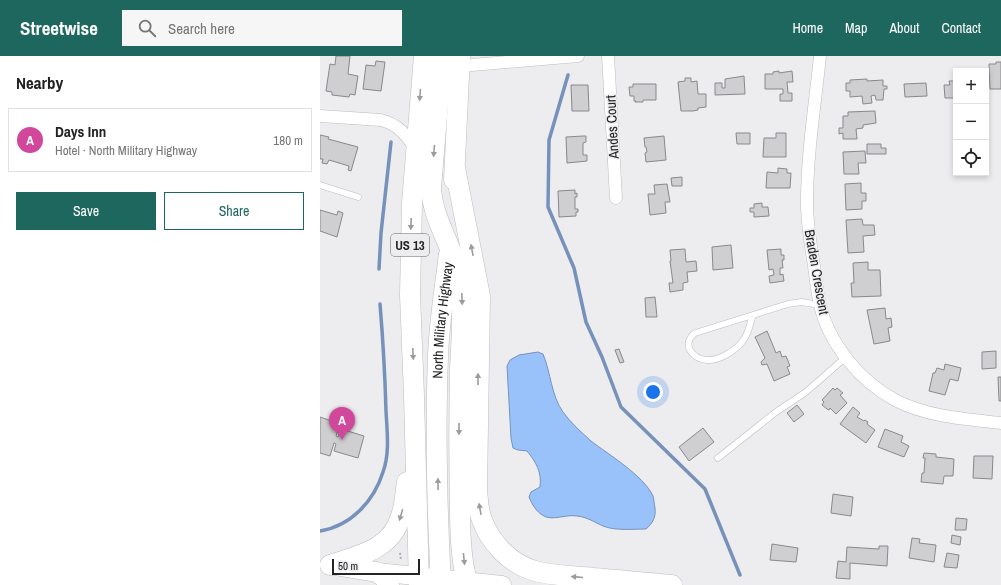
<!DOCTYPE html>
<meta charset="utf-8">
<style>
:root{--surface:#fff;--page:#f6f6f6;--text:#222;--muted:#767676;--line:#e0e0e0;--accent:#1d675f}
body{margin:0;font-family:"Archivo Narrow",sans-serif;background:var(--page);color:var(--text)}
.controls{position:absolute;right:12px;top:12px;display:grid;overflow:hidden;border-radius:0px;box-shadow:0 2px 6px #0003}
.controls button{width:36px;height:36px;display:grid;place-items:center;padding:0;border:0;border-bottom:1px solid var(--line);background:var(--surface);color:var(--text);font:20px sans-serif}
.scale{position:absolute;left:12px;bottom:10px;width:88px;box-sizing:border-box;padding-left:4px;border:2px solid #232324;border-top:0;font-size:11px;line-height:14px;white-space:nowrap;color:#232324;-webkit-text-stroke:3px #edecef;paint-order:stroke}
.you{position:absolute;left:333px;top:336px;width:14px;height:14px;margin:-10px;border:3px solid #fff;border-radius:50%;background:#1a73e8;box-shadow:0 0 0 6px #1a73e833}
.badge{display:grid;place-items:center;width:26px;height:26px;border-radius:50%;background:var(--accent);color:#fff;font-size:13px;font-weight:700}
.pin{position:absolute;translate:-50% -33px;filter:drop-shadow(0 1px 2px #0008)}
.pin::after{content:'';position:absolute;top:21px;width:14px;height:12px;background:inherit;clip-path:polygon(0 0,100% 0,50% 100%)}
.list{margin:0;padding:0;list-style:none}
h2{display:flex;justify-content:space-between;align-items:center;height:52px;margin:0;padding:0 16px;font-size:17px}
h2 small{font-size:13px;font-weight:400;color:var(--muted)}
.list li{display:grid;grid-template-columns:26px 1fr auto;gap:12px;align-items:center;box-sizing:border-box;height:64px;margin:0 8px 8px;padding:0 8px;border:1px solid var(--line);border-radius:0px}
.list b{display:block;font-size:15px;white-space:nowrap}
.list p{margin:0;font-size:13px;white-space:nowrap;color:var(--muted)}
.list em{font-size:13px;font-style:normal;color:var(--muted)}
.actions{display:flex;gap:8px;padding:12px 16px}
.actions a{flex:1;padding:9px 0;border:1px solid var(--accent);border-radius:0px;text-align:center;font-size:14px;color:var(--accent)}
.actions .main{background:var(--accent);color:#fff}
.icon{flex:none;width:22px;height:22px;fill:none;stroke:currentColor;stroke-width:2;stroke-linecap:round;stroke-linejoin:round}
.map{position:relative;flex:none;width:681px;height:529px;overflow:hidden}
header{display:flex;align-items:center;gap:24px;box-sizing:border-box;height:56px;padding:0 20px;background:var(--accent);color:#fff}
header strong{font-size:19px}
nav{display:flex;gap:22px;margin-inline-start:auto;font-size:14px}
.search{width:280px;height:36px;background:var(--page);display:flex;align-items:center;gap:10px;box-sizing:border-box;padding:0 14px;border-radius:0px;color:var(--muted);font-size:15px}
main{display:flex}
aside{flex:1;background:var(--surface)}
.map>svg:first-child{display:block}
.water{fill:#99c2fb;stroke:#7692ba}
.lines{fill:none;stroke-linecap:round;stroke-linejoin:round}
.stream{stroke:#7692ba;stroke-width:3.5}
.building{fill:#cfcfd2;stroke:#88898c}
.service-casing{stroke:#bdbbbf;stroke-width:7}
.minor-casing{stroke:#bdbbbf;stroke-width:13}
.secondary-casing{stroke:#bdbbbf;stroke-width:19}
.primary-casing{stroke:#bdbbbf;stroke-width:21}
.path{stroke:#adacae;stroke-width:2;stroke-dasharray:2 2;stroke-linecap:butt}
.service{stroke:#fff;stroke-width:6}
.minor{stroke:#fff;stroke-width:12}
.secondary{stroke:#fff;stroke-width:18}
.primary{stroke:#fff;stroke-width:20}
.oneway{fill:#9c9c9c}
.labels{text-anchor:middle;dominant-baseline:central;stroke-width:3;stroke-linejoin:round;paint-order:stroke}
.shield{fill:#edecef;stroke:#605f61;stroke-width:1}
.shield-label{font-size:13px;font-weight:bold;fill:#232324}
.street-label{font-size:14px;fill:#232324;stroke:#edecef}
</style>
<header>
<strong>Streetwise</strong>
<div class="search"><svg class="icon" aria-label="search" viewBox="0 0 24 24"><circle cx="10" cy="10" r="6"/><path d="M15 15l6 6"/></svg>Search here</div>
<nav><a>Home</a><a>Map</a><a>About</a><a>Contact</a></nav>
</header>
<main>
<aside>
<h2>Nearby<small></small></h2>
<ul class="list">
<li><span class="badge" style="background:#d1479c">A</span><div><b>Days Inn</b><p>Hotel · North Military Highway</p></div><em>180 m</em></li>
</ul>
<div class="actions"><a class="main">Save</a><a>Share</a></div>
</aside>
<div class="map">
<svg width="681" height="529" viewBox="0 0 681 529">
<rect width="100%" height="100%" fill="#edecef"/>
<path class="water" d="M218 296 223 298C231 317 231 339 243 356 251 367 261 376 271 385 289 399 323 419 333 440 334 443 334 448 335 452 336 461 333 467 326 473 313 473 295 475 283 470 274 466 267 461 257 460 247 458 232 465 224 460 216 456 212 448 209 441L211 436 220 431C222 416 216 406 207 395L198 394 193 392 191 382 187 310 190 304 199 299Z"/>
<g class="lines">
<path class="stream" d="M248 19 229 84 228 151 254 212 266 266 282 301 301 351 385 433 420 519
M59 213 61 177 71 86
M0 475C31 470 54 445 63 416 70 397 67 375 66 355 65 319 63 284 60 248"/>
</g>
<path class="building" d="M16 0H30L28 18 38 20 35 39 30 38 29 41 12 39V36L6 35 10 8 15 9Z
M56 5 65 6 61 35 43 33 46 9 55 10Z
M676 6H681V33H670L669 8H676Z
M459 15V17L472 15 473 26H467L468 37H472V45H460V38H463V33H445V18H453V16Z
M424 20 425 38 395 39V27H402V32H405V23Z
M365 22H371V26L377 25 378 38H386V51L378 52V54L373 55H361L358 26 365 25Z
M547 23V25L563 24V30H567V33H564L563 44H556L555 39 551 40 552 47 543 48 542 40 530 41V35H526V27H530V24Z
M629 25H636V42H625L624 29H630Z
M606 27 607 40 585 41 584 28Z
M313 28H336V44H323V46H315L316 45H314V40H310L309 31H313Z
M251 29H268L269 55H252Z
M555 55 556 67 543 69V72L536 73 537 83H523V77L519 78V72H523V60H528V56Z
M416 77H430V88H417Z
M456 77H466V101H443L444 82H456Z
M0 79 9 81 8 83 38 91 31 115 28 114 29 110 9 104 7 108 2 107 3 103H0Z
M263 80H266V86L263 87V99H267V105L247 107 246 81Z
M344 80 346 104 326 106 325 97 327 96 326 91H325L324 82Z
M547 88H561V92H566V98H547Z
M545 95 546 107H538L539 118H524L523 96Z
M458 112 467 113V117H471L470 132H446L447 116 458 117Z
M362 121V130H352L351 122Z
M541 127V137H546V145H542V153L526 154 525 128Z
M347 128 350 146H345L346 157 330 159 328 138H335L334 129Z
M255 134V138L257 137V141H255V153H258V156H256V160L239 161 238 135Z
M442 147V151H448L449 160 434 161V156H430V152H434V148Z
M0 154 17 159 18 155 23 157 17 181 0 175Z
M542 163 543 169H554L555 179 543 180 544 196 528 197 526 164Z
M411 189 413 212 393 214 392 191Z
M365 193 366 206 376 205 377 215 367 216 368 226 363 227V234L350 236 349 227H353L350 205H351L350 194Z
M461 193V199H464V204H462L463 212H460V219L463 218 464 225 450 227 449 220 454 219 453 213 449 214 447 194Z
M548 206V214H560L561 240 532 241 531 227H534L533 207Z
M335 241 337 261H326L325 242Z
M565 252 566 263 571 262 572 271 568 272 570 285 554 288 547 254Z
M447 275 456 297 460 295 462 301 466 300 470 310 467 311 470 318 454 325 447 308 442 309 441 306 445 302 435 281Z
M299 293 304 306 300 307 295 294Z
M676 295V312L662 313V296Z
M625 308 641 312 638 325 630 323 625 339 609 335 613 317H615L617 312 624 314Z
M678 321H681V345H679Z
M513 332 515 334 517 332 523 337 520 339 527 347 516 358 510 352 509 354 507 353 502 349 504 346 502 344Z
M477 349 484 358 474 366 467 357Z
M533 351 540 357 537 361 544 365 545 364 548 366 547 368 555 374 546 387 520 368Z
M0 361 20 368 16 380 18 381 21 373 44 380 38 402 14 395 16 388 14 387 10 400 0 397Z
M383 372 394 386 369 405 359 391Z
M565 373 583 380 581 386 589 390 584 401 558 391Z
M604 397 616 398V401L634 403 633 420H624L623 428 601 426 602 417H604L605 402H603Z
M654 400H673L672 423 653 422Z
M513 438 533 441 531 460 511 457Z
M636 462 647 463 646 474H635Z
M632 479 641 481 640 489 631 487Z
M592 482 600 483 599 487 616 489 614 506 589 502Z
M452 488 478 492 476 506 450 504Z
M559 490H568L567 510 530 507V523L516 522 518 505 526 506 527 491 559 493Z
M627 497 639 499 637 512 624 511Z"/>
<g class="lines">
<g class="service-casing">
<path id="service" d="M0 129 38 141
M433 259C430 267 429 276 424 283 418 293 400 305 387 304 372 303 361 288 375 277Z
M433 259 468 248 481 246 500 249
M398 402 456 356 486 336 526 301"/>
</g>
<g class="minor-casing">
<path id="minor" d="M288 0 296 142
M500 0C495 49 487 98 487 147 487 169 491 190 494 210 496 223 497 237 500 249 509 288 540 325 575 344 608 361 645 363 681 367
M140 10 258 0
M0 60 61 64C78 68 86 79 95 92"/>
</g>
<g class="secondary-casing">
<path id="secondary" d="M57 516 182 529"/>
</g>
<g class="primary-casing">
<g id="primary">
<path d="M122 0 111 132C113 167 137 196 141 230 144 258 141 287 140 315 139 360 139 406 140 451 140 471 141 512 149 529"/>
<path d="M135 112 160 240 157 434C158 443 158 452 161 461 169 486 190 508 215 515 234 520 254 520 273 522 299 524 326 527 352 529"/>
<path d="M134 124 140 0"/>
<path d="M10 509C40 499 71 494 81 460 85 450 85 437 87 426"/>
<path d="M14 509 57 516 64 521 69 529"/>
<path d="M99 529 94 340 90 239 92 147 104 0"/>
<path id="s1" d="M121 529C117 453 115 377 118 301 119 266 125 232 129 198"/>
</g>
</g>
<path class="path" d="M80 497 81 504"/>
<use href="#service" class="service"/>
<use href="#minor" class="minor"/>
<use href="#secondary" class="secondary"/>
<use href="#primary" class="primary"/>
</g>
<defs><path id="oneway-solid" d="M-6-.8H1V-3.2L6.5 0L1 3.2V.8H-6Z"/></defs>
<g class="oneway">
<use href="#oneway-solid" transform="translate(100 39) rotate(95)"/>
<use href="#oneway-solid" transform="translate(114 95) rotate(95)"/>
<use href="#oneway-solid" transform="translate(91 168) rotate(92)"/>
<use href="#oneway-solid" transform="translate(152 194) rotate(-101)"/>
<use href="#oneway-solid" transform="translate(142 243) rotate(88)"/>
<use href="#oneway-solid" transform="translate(93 298) rotate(88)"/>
<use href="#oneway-solid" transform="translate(158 323) rotate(-90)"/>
<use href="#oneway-solid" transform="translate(139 373) rotate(90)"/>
<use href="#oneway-solid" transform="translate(118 428) rotate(-91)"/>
<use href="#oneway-solid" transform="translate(160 453) rotate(-100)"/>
<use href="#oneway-solid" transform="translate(81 459) rotate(106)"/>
<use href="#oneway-solid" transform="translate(144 503) rotate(84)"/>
<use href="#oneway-solid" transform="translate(257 521) rotate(-175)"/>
</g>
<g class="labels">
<rect class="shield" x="71" y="178" width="38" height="22" rx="3"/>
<g class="shield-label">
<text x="90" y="189">US 13</text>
</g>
<g class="street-label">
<text transform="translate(292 71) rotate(-93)">Andes Court</text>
<text transform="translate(497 216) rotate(80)">Braden Crescent</text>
<text stroke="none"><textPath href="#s1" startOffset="265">North Military Highway</textPath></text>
</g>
</g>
</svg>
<div class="controls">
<button>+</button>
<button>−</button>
<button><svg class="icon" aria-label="locate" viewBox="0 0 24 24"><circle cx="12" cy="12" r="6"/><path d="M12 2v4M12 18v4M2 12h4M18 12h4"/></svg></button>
</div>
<div class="scale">50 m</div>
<div class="you"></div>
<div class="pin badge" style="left:22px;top:384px;background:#d1479c">A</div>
</div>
</main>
